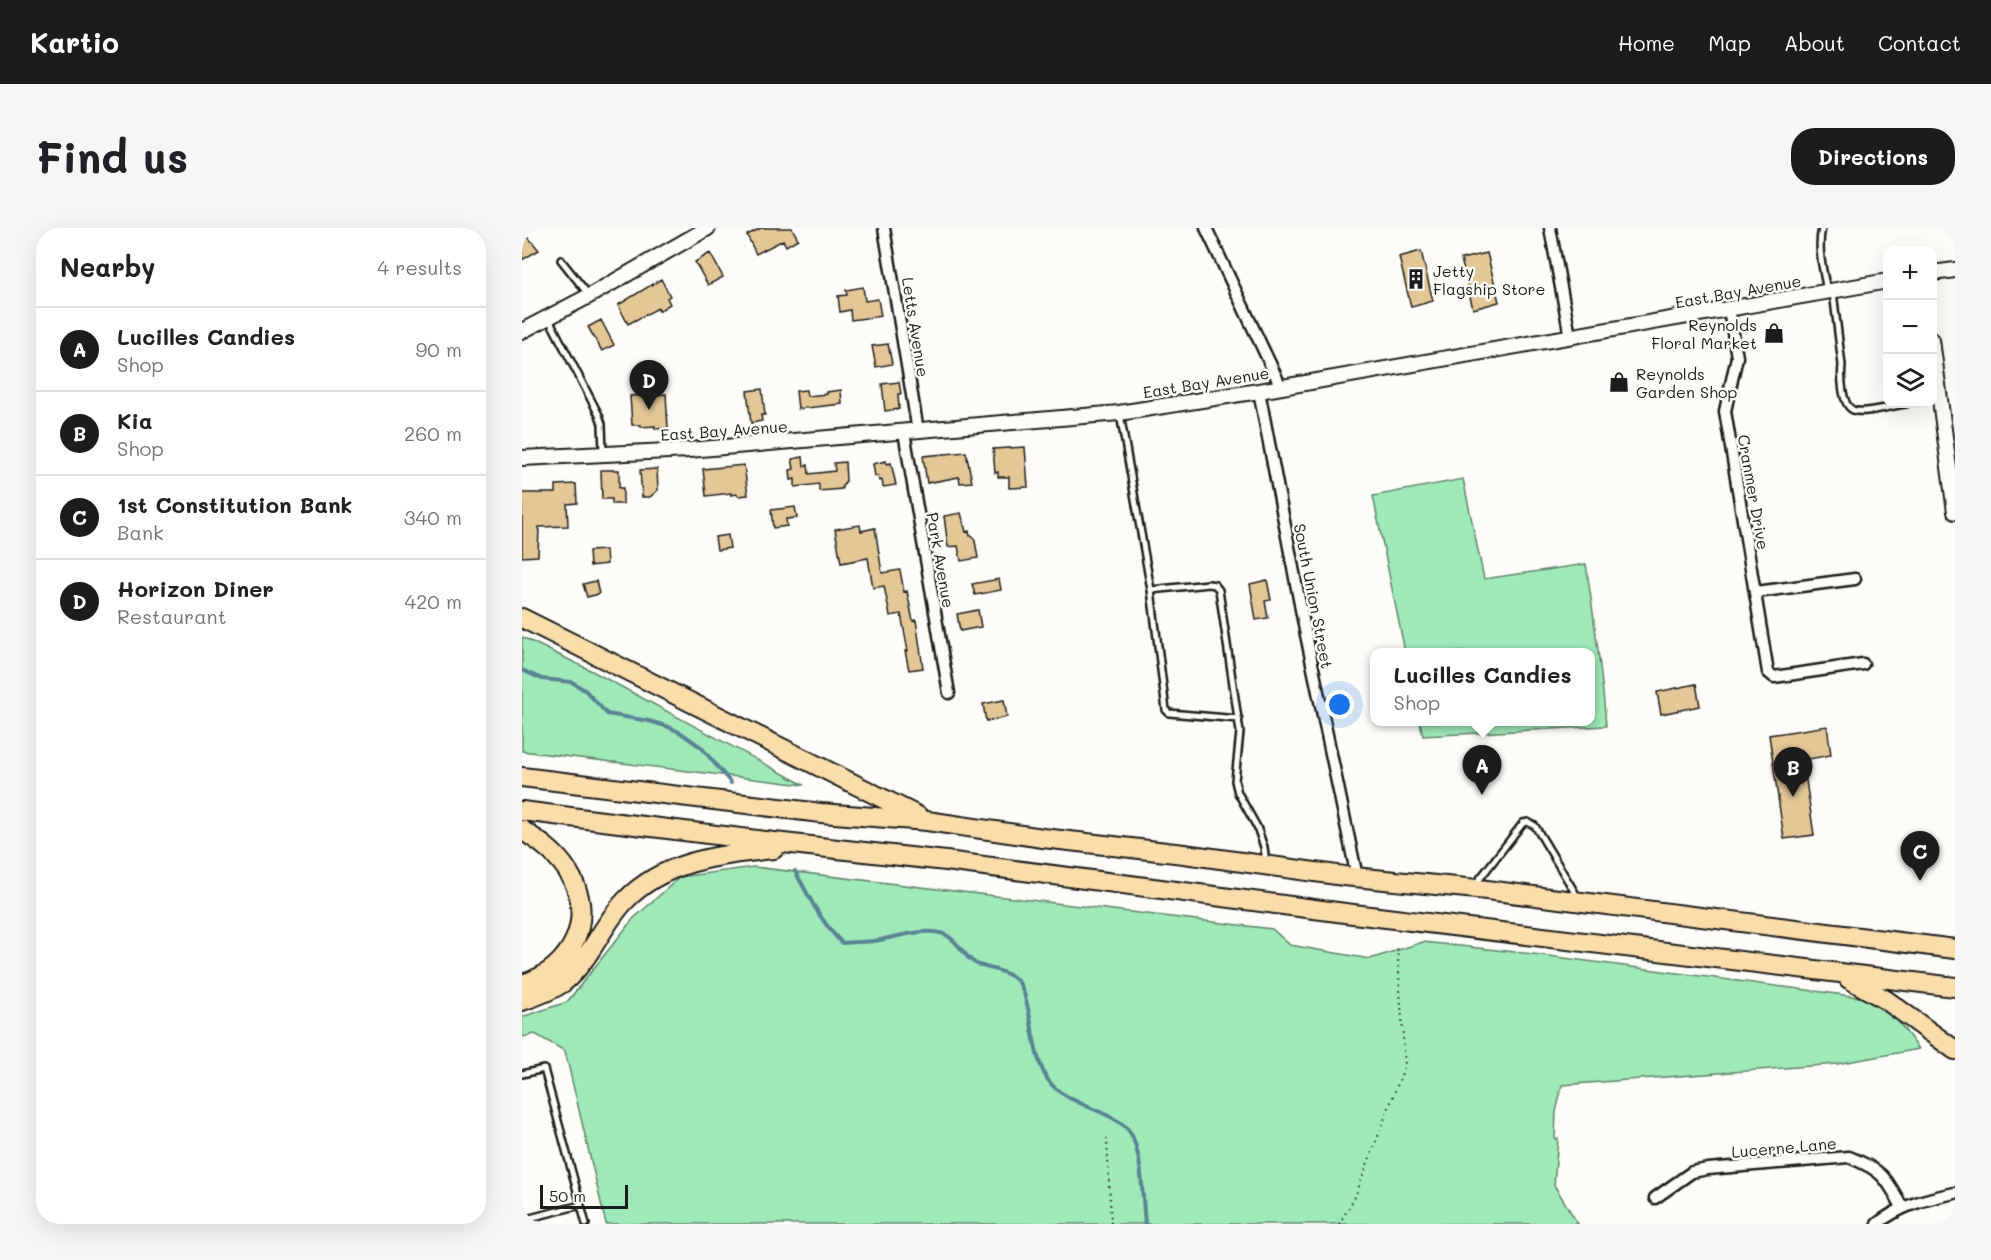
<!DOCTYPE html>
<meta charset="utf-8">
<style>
:root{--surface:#fff;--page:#f6f6f6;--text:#202124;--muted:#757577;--line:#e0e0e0;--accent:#1c1c1c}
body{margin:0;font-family:Mali,sans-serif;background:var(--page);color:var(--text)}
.controls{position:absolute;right:18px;top:18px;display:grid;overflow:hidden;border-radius:12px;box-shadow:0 6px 24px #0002}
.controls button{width:54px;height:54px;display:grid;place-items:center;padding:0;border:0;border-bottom:2px solid var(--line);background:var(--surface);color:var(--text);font:30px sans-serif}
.scale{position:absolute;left:18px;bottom:15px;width:88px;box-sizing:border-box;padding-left:6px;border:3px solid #1c1c1c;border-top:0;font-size:16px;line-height:21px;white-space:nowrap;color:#1c1c1c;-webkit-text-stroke:4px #fdfcf7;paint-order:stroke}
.you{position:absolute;left:818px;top:477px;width:21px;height:21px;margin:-15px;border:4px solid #fff;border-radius:50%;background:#1a73e8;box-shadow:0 0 0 9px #1a73e833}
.badge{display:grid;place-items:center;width:39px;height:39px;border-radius:50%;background:var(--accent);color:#fff;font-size:20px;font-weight:700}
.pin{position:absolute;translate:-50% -50px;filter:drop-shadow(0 2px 3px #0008)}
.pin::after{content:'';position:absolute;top:32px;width:21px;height:18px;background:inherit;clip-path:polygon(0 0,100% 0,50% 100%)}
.popup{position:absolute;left:848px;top:420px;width:225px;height:78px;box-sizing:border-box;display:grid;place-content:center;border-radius:12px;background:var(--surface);filter:drop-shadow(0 2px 4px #0005);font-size:20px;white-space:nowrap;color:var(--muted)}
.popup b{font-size:22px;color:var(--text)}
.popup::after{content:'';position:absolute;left:50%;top:100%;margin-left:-12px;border:12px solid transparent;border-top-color:var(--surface)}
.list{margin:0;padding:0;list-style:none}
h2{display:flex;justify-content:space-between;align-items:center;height:78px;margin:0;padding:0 24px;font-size:26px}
h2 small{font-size:20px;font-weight:400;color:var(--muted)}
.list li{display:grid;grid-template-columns:39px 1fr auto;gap:18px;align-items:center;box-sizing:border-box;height:84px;padding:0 24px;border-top:2px solid var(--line)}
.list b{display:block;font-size:22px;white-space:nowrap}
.list p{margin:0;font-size:20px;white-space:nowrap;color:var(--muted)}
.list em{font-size:20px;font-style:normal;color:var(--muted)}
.icon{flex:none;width:33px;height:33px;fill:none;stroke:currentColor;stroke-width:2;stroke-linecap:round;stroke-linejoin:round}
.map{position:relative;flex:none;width:1433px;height:996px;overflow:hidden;border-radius:24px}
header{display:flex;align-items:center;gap:36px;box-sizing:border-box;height:84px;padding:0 30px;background:var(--accent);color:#fff}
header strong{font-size:28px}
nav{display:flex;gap:33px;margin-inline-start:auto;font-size:21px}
.intro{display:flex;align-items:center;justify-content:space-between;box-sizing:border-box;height:144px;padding:0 36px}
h1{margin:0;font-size:42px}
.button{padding:15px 27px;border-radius:24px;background:var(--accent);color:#fff;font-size:21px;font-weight:700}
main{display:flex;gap:36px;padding:0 36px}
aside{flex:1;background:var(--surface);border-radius:24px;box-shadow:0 6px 24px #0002}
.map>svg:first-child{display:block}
.green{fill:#9fe9b8;stroke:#5e826a;stroke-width:1.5}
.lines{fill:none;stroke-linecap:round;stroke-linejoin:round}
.stream{stroke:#5a8395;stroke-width:4}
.building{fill:#e3c797;stroke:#1c1c1c;stroke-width:1.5}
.service-casing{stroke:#1c1c1c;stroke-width:10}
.minor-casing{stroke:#1c1c1c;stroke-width:15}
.tertiary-casing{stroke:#1c1c1c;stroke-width:18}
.trunk-casing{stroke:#1c1c1c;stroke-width:22}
.path{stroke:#1c1c1c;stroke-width:2;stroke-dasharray:1.5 4.5;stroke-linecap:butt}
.service{stroke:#fdfcf7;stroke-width:5}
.minor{stroke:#fdfcf7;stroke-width:10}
.tertiary{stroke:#fdfcf7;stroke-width:14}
.trunk{stroke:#f9deab;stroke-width:18}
.labels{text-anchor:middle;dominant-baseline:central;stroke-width:5;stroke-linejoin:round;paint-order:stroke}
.poi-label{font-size:16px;fill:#1c1c1c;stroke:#fdfcf7;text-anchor:start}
.street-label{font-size:16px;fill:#1c1c1c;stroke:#fdfcf7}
</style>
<header>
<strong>Kartio</strong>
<nav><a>Home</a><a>Map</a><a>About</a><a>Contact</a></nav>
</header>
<div class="intro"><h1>Find us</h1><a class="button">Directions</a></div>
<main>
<aside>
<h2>Nearby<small>4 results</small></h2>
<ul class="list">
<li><span class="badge">A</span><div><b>Lucilles Candies</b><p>Shop</p></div><em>90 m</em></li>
<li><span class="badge">B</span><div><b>Kia</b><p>Shop</p></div><em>260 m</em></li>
<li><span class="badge">C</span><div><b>1st Constitution Bank</b><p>Bank</p></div><em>340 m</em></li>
<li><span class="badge">D</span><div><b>Horizon Diner</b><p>Restaurant</p></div><em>420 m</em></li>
</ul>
</aside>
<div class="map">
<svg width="1433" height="996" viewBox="0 0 1433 996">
<rect width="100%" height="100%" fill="#fdfcf7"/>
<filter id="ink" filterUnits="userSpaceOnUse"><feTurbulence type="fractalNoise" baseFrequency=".0167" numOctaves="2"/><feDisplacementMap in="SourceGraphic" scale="12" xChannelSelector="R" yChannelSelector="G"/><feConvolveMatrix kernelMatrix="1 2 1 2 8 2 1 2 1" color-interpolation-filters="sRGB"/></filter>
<g filter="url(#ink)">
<path class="green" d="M941 251 962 351 1064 336C1072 390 1080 444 1084 498L901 508 898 494H1068V424H883L851 268Z
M0 409 68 442 282 557 0 523Z
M232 639 750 701 768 717 848 731 901 714 1019 727 1360 772 1397 821 1315 836 1040 857 1034 884 1033 911 1036 910 1032 957 1056 996H84L43 823 13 806 0 809V789L45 774 111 691 158 649Z"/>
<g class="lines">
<path class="stream" d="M0 442 20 451 50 454 64 463 85 486 127 493 147 499 159 505 179 519 209 555
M273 643C287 669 299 694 320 715 331 714 341 714 352 713 373 710 405 698 424 707 437 713 444 733 457 737 471 742 494 744 500 760 512 789 509 826 526 852 545 880 602 883 611 910 621 936 620 968 623 996"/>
</g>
<path class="building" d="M239 0H270L276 11 264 18 261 12 234 26 225 7Z
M0 2 17 22 0 32Z
M899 23 911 73 889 79 877 29Z
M188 25 201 49 186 57 173 34Z
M965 25 977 74 951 81 939 31Z
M139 51 148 68 145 70 148 76 137 83 136 80 106 96 96 77Z
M341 59 343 73 356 71 359 88 329 92 328 82 318 84 316 68 325 67 324 62Z
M79 92 92 117 80 123 66 99Z
M366 116 370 136 354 139 350 118Z
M377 154 379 166H376L377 181 363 183 360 156Z
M240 161 243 187H239L240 193 229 195 225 163Z
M284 162 285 168 305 166V164L319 162 320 176 276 181 274 163Z
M144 166 146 200 133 201V198L119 199V197H110L108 168Z
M503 219 506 259 487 260V249H476V244L473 245 471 221Z
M444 224 450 254 438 255 437 249 405 255 401 228Z
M281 229 282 238 286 237 287 246 313 243 312 235 323 234 324 253 320 258V261L297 263V256L273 259V251L269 252 268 242 272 241 270 231Z
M364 233 365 236 369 235 374 257 361 259 360 252 357 253 356 248H353L351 236Z
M222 237 226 267 216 268 215 266 209 267V265L184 268 181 241Z
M135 241 136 262 128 269H120L118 242Z
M79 242H97V260H101V276H90V271H80Z
M54 256 55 275 45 276 46 298 17 299 16 328 0 329V265H34V257Z
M273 279 275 290 264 291 265 298 251 300 249 282Z
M439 285 444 304 447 303 448 308H451L453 313 456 330 439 333 436 318 426 319 422 288Z
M338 297 339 303 353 300 360 345 378 342 382 364 385 363 391 393 394 392 401 440 387 442 383 423H386L379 386 368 388 362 358 351 360 346 330 319 335 313 301Z
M206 307 208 320 195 322 193 309Z
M84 322 85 336 68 338 67 323Z
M477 351 479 362 453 367 450 356Z
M745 352 749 372 743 373 746 390 734 392 728 356Z
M74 353 77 366 65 369 61 356Z
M456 382 459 399 438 403 435 386Z
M1174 456 1178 478 1139 486 1135 464Z
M482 472 485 489 464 493 461 476Z
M1305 498 1309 527 1281 532 1292 607 1262 611 1247 507Z"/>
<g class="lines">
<g class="service-casing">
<path id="service" d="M1300 0C1295 21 1301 42 1305 63
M39 32 66 66
M1311 64 1320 137C1319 147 1319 177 1331 182 1341 187 1373 177 1384 176
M27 91 77 187 80 196 81 225
M598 186 629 362 687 356 693 357 697 362 718 504 713 553 716 565 735 599 742 619 744 635
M629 362 644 482 647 485 717 491
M953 657 1001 595 1006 594 1013 598 1055 668
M0 846 22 841 64 996
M0 992 59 977"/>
</g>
<g class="minor-casing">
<path id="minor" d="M362 0 396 203
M684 0 759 159
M1028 0 1048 108
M1207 81 1215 129 1203 183 1246 444 1252 449 1341 436
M737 163 783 402 835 649
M382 204 427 465
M1234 364 1333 351
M1133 970 1170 944 1186 941 1327 929C1360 942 1364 949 1380 979
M1355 996C1379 977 1404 971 1433 965"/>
</g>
<g class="tertiary-casing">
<path id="tertiary" d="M1410 45 1433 42
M0 103 67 68 186 0
M1410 112 1433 284
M0 230 167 222 597 185 737 163 1366 53"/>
</g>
<g class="trunk-casing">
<path id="trunk" d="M0 390 396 588
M0 549 299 585 405 593 521 610 662 626 822 648 965 662 1433 721
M0 583 243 613 424 633 823 685 1433 759
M0 602C17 613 34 625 45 642 76 688 51 742 0 756
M1327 751 1364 772 1433 822
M0 773C15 768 29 763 42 754 68 732 80 697 103 673 142 632 199 627 252 621"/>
</g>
<path class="path" d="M585 910 589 996
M817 996 833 969 883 837 875 716"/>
<use href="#service" class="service"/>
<use href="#minor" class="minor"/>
<use href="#tertiary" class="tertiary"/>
<use href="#trunk" class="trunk"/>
</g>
</g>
<defs>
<g id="building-bare" transform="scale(1.62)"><path d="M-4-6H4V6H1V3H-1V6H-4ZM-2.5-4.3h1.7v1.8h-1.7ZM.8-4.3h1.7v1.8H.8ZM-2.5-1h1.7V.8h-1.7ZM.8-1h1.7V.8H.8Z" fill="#1c1c1c" stroke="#fdfcf7" stroke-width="2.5" paint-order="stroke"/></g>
<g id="shop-bare" transform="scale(1.62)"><path d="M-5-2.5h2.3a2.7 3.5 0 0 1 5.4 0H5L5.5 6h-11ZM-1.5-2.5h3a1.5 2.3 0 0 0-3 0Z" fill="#1c1c1c" stroke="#fdfcf7" stroke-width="2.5" paint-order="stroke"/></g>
</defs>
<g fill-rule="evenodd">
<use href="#building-bare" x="894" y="51"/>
<use href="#shop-bare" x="1252" y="105"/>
<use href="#shop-bare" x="1097" y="154"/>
</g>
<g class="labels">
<g class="poi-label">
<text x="911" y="42">Jetty<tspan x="911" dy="18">Flagship Store</tspan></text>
<text x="1235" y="96" text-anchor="end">Reynolds<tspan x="1235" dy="18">Floral Market</tspan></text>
<text x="1114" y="145">Reynolds<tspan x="1114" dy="18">Garden Shop</tspan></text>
</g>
<g class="street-label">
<text transform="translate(1216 63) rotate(-10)">East Bay Avenue</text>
<text transform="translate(394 99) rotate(81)">Letts Avenue</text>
<text transform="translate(684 154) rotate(-9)">East Bay Avenue</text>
<text transform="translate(202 202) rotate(-4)">East Bay Avenue</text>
<text transform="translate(1232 264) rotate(80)">Cranmer Drive</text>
<text transform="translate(419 332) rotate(80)">Park Avenue</text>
<text transform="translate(792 368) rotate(79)">South Union Street</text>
<text transform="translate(1262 919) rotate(-5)">Lucerne Lane</text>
</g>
</g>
</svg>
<div class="controls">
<button>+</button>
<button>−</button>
<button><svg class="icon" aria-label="layers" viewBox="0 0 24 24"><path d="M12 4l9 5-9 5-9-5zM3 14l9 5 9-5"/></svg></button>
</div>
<div class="scale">50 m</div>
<div class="you"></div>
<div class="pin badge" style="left:960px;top:567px">A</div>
<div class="popup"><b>Lucilles Candies</b>Shop</div>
<div class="pin badge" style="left:1271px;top:569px">B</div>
<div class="pin badge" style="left:1398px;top:653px">C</div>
<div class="pin badge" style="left:127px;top:182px">D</div>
</div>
</main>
